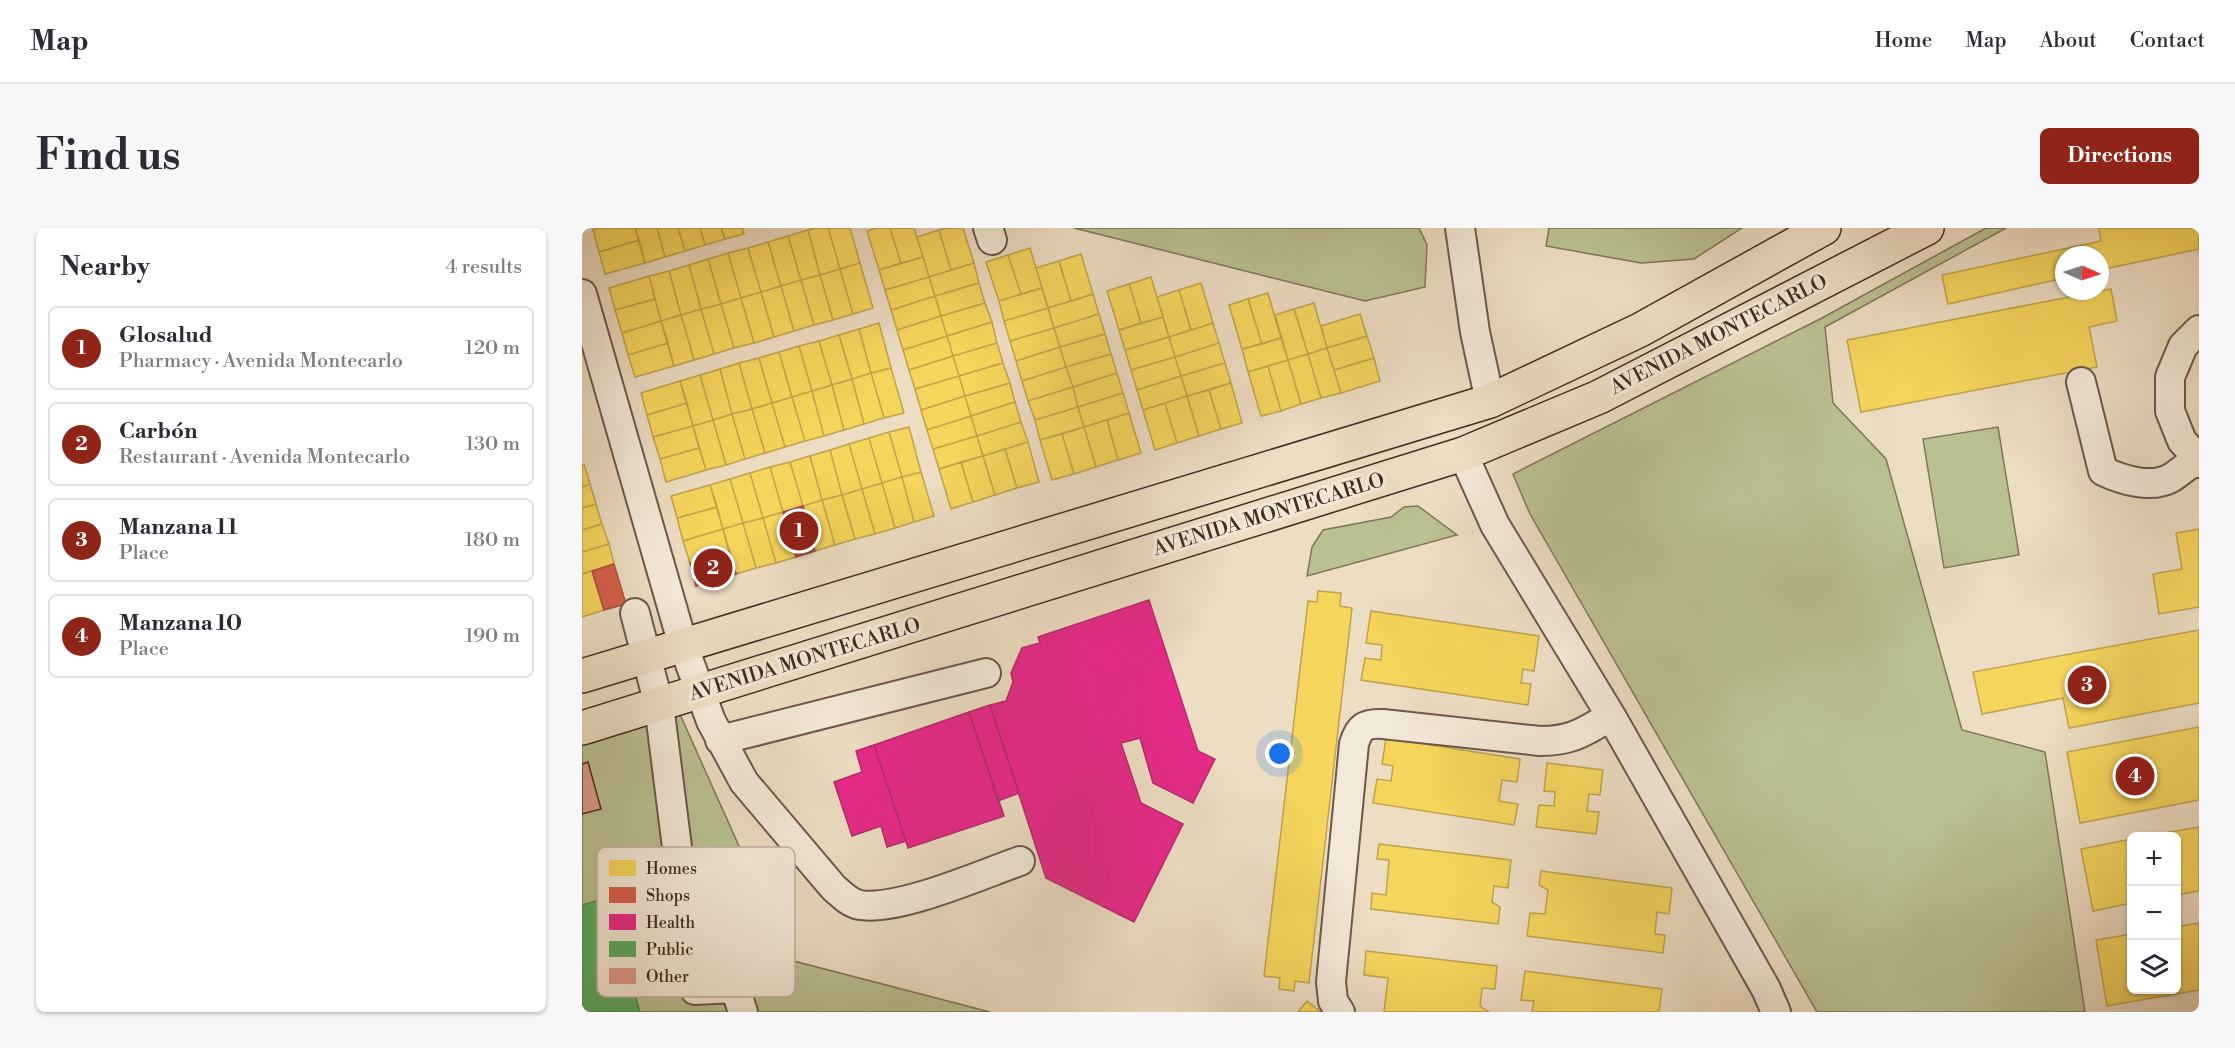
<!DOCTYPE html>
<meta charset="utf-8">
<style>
:root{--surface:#fff;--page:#f7f7f7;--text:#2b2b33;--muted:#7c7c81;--line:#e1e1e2;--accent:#8f2418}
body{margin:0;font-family:"Libre Bodoni",serif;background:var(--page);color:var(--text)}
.controls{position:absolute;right:18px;bottom:18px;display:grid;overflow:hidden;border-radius:9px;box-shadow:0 2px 4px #0004}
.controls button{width:54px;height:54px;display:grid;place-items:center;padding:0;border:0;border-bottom:2px solid var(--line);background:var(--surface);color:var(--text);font:30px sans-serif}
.compass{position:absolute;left:1473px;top:18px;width:54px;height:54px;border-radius:50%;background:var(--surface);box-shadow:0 2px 4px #0004;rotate:93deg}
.you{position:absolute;left:698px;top:526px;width:21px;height:21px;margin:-15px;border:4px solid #fff;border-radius:50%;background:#1a73e8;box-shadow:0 0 0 9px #1a73e833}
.badge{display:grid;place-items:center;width:39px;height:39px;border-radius:50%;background:var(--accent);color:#fff;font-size:20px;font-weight:700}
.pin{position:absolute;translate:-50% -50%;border:3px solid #fff;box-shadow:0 2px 6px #0006}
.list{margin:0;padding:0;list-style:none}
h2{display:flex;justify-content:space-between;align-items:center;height:78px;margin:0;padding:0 24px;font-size:26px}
h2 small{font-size:20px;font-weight:400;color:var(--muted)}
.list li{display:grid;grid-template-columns:39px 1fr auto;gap:18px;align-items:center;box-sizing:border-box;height:84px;margin:0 12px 12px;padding:0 12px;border:2px solid var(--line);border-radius:9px}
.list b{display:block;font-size:22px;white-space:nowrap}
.list p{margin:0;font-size:20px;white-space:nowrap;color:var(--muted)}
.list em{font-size:20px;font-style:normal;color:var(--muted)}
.icon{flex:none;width:33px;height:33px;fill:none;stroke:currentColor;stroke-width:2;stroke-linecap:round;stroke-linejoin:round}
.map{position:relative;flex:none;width:1617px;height:784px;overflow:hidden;border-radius:9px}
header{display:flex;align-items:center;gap:36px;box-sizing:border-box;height:84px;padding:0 30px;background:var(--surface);border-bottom:2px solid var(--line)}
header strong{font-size:28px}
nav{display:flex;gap:33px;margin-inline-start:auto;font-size:21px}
.intro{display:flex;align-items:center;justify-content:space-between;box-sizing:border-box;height:144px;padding:0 36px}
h1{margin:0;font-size:42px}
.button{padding:15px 27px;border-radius:9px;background:var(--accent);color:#fff;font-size:21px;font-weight:700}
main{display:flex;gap:36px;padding:0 36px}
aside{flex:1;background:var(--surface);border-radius:9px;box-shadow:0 2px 4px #0004}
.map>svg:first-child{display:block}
.green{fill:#bac092;stroke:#7e765a;stroke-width:1.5}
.homes{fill:#f6d55c;stroke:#c0a24b;stroke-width:1.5}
.shops{fill:#d6604d;stroke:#a95040;stroke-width:1.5}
.health{fill:#e7298a;stroke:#b52a6b;stroke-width:1.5}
.public{fill:#5aae61;stroke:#52874e;stroke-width:1.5}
.building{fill:#db9b8a;stroke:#412c23;stroke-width:1.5}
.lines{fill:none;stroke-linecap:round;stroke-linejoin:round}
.minor-casing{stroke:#6c584b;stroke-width:32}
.major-casing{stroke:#412c23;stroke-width:36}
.minor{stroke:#f3e9d8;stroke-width:28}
.major{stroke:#edddc3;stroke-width:33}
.labels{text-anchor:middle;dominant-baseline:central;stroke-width:6;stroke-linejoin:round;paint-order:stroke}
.street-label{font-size:20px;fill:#412c23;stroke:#f3e9d8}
.key{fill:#f3e9d8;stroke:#beb0a2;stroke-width:1.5}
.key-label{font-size:16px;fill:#412c23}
</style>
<header>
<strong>Map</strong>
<nav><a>Home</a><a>Map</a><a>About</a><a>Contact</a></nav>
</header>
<div class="intro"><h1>Find us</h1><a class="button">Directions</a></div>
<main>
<aside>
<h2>Nearby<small>4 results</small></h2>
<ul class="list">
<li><span class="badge">1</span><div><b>Glosalud</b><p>Pharmacy · Avenida Montecarlo</p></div><em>120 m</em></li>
<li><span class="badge">2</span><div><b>Carbón</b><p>Restaurant · Avenida Montecarlo</p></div><em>130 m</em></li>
<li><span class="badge">3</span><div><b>Manzana 11</b><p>Place</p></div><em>180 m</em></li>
<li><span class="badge">4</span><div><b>Manzana 10</b><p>Place</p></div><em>190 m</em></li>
</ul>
</aside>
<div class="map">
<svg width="1617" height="784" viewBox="0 0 1617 784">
<rect width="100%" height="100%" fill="#edddc3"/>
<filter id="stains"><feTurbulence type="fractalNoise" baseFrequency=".00333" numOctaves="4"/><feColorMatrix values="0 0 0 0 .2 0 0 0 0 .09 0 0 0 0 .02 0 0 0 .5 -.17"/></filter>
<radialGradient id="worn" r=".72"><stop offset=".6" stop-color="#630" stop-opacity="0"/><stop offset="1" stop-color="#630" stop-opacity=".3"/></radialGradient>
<path class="green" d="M492 0H837L845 17 843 59 783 73Z
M967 0H1160L1112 31 1059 35 964 18Z
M1404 0H1424L1243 99 1251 175 1304 231 1380 502 1463 524 1503 784H1235L948 286 931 246 1240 90Z
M1416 199 1437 327 1362 340 1341 211Z
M836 278 875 307 725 348 730 319 741 302 809 289 822 279Z
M92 473 208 732 408 784H0V500Z"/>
<path class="homes" d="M16 0H53L57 12 17 24 11 2Z
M53 0H75L83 29 63 35Z
M75 0H96L103 23 83 29Z
M96 0H118L123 17 103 23Z
M118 0H139L143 11 123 17Z
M139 0H160L162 6 143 11Z
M233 0H246L258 41 238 47 226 2Z
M246 0H268L278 35 258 41Z
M294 0H308L319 35 297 42 285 3Z
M308 0H332L341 29 319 35Z
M364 0H381L392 35 369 42 357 2Z
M1517 0H1617V21L1518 42V27H1482V50L1366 76 1360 47 1519 13Z
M226 2 238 47 219 52 206 8Z
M357 2 369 42 347 49 335 9Z
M206 8 219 52 199 58 186 14Z
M57 12 63 35 23 46 17 24Z
M186 14 199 58 179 64 166 20Z
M166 20 179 64 159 70 146 25Z
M448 20 460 60 439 66 426 27Z
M146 25 159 70 139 76 126 31Z
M499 26 511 66 489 73 477 33Z
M426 27 439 66 417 73 404 34Z
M341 29 347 49 303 62 297 42Z
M126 31 139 76 119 81 107 37Z
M477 33 489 73 466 80 454 40Z
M278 35 291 80 271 86 258 41Z
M392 35 397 55 353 68 347 49Z
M107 37 119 81 99 87 87 43Z
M258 41 271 86 251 92 238 47Z
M87 43 99 87 79 93 67 48Z
M238 47 251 92 232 97 219 52Z
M67 48 73 71 33 82 27 60Z
M347 49 353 68 309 82 303 62Z
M569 49 581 89 559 95 547 56Z
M219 52 232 97 212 103 199 58Z
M397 55 403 75 359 88 353 68Z
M619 55 631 95 609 102 597 62Z
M547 56 559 95 537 102 525 63Z
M199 58 212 103 192 109 179 64Z
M460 60 466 80 422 93 417 73Z
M1529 61 1535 93 1507 99 1515 139 1279 184 1265 112Z
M597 62 609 102 587 109 575 69Z
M179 64 192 109 172 115 159 70Z
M686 65 699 110 680 116 666 71Z
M511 66 517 86 472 100 466 80Z
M353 68 359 88 315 102 309 82Z
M159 70 172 115 152 120 139 76Z
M73 71 79 93 40 105 33 82Z
M666 71 680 116 660 121 647 77Z
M403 75 410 94 365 108 359 88Z
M732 75 745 120 726 126 712 81Z
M139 76 152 120 132 126 119 81Z
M466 80 472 100 428 113 422 93Z
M119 81 132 126 112 132 99 87Z
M712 81 726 126 706 132 693 87Z
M517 86 523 106 478 119 472 100Z
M778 86 785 108 745 120 739 98Z
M99 87 112 132 92 138 79 93Z
M359 88 365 108 321 122 315 102Z
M581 89 587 109 543 122 537 102Z
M79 93 86 115 46 127 40 105Z
M410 94 415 115 371 128 365 108Z
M297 95 309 140 289 145 277 101Z
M631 95 637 115 593 129 587 109Z
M472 100 478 119 434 133 428 113Z
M277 101 289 145 270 151 257 107Z
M523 106 529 126 484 139 478 119Z
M257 107 270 151 250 157 237 113Z
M365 108 371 128 327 142 321 122Z
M785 108 792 130 752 142 745 120Z
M587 109 593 129 549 142 543 122Z
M699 110 706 132 666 144 660 121Z
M237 113 250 157 230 163 217 118Z
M86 115 92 138 53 149 46 127Z
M415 115 421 135 377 148 371 128Z
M637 115 643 135 599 148 593 129Z
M217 118 230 163 210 169 197 124Z
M478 119 484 139 440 153 434 133Z
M745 120 759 165 739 170 726 126Z
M197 124 210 169 190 175 177 130Z
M529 126 535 145 491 159 484 139Z
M726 126 739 170 719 176 706 132Z
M371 128 377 148 333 161 327 142Z
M593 129 599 148 555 162 549 142Z
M177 130 190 175 170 181 157 135Z
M792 130 798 153 759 165 752 142Z
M706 132 719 176 699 183 686 138Z
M157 135 170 181 150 186 138 141Z
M421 135 428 155 383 168 377 148Z
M643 135 649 155 605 168 599 148Z
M686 138 699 183 679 188 666 144Z
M484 139 491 159 446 173 440 153Z
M309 140 322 185 302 190 289 145Z
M138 141 150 186 131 192 118 147Z
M289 145 302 190 282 196 270 151Z
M535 145 541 165 496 179 491 159Z
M118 147 131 192 111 198 98 153Z
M377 148 383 168 339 182 333 161Z
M599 148 605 168 561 182 555 162Z
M270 151 282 196 262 202 250 157Z
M98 153 105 175 65 187 59 165Z
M428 155 433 174 389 188 383 168Z
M649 155 660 195 639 201 627 162Z
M250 157 262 202 242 208 230 163Z
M491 159 496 179 453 192 446 173Z
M627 162 639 201 617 208 605 168Z
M230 163 242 208 223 213 210 169Z
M541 165 547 185 502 199 496 179Z
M383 168 389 188 345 202 339 182Z
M605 168 617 208 595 215 583 175Z
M210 169 223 213 203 219 190 175Z
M433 174 439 194 395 208 389 188Z
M105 175 111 198 71 209 65 187Z
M190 175 203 219 183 225 170 181Z
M583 175 595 215 573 222 561 182Z
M496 179 502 199 458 212 453 192Z
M170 181 183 225 163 231 150 186Z
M547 185 559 225 536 232 525 192Z
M150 186 163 231 144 237 131 192Z
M389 188 395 208 351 221 345 202Z
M131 192 144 237 124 242 111 198Z
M525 192 536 232 514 239 502 199Z
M439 194 446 214 401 228 395 208Z
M111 198 117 220 78 231 71 209Z
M327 199 339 244 320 249 307 204Z
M502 199 514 239 492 246 480 206Z
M307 204 320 249 300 255 287 210Z
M480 206 492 246 470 252 458 212Z
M395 208 401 228 357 241 351 221Z
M287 210 300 255 280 261 267 216Z
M446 214 457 254 435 260 423 221Z
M267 216 280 261 260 267 248 222Z
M117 220 124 242 84 254 78 231Z
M423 221 435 260 413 267 401 228Z
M248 222 260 267 240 272 228 228Z
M228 228 240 272 221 278 208 234Z
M401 228 413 267 391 274 379 234Z
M208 234 221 278 201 284 188 239Z
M379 234 391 274 369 281 357 241Z
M2 236 8 256 0 259V237Z
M188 239 201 284 181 290 168 245Z
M339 244 352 288 332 294 320 249Z
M168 245 181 290 161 295 148 251Z
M320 249 332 294 313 300 300 255Z
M148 251 161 295 141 301 128 257Z
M300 255 313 300 293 306 280 261Z
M8 256 14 276 0 280V259Z
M128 257 135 279 95 290 89 268Z
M280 261 293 306 273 311 260 267Z
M260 267 273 311 253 317 240 272Z
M240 272 253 317 233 323 221 278Z
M14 276 20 296 0 302V280Z
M135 279 141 301 101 313 95 290Z
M201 284 214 329 194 335 181 290Z
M181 290 194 335 174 340 161 295Z
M161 295 174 340 154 346 141 301Z
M20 296 27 316 0 324V302Z
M141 301 147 324 108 335 101 313Z
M1617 301V379L1577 386 1571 346 1600 341 1594 305Z
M27 316 32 336 0 346V324Z
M10 343 22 382 0 389V346Z
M736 363 759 365 758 378 770 380 727 755 713 753 712 763 697 761 698 750 682 748 726 373 735 374Z
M789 383 957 408 952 443 941 441 939 455 949 456 946 477 779 452 783 430 799 432 800 417 784 415Z
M1617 402V475L1487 500 1481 470 1400 486 1391 444Z
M1617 499V572L1498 595 1485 524Z
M804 510 938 531 935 554 920 552 917 573 936 576 932 597 791 575 795 551 809 553 811 538 800 536Z
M965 535 1021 542 1018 567 1007 566 1005 583 1017 584 1014 606 954 599 957 577 972 578 973 564 962 563Z
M1617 599V663L1594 667V608H1565Z
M1550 611V675L1511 683 1499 621Z
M797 616 929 632 926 660 912 658 910 674 918 679 916 696 789 681 790 665 804 667 807 632 795 631Z
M959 643 1090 660 1087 686 1075 684 1073 706 1083 707 1081 725 945 708 948 685 963 686 966 662 957 657Z
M1617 695V762L1525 778 1514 712 1550 706V762H1594V699Z
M784 723 915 738 913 761 900 760 898 778 907 784H802L806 750 782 747Z
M943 743 1080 761 1077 784H950L952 773 939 772Z
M725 773 739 784H716Z"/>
<path class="shops" d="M221 278 233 323 214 329 201 284Z
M147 324 154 346 114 358 108 335Z
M32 336 44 376 22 382 10 343Z"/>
<path class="health" d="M567 372 616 523 633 531 611 575 571 555 558 510 539 515 559 575 601 596 552 694 464 650 408 477 424 473 431 454 429 445 440 420 458 415 456 409Z
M408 477 437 565 416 573 387 484Z
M387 484 422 588 326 620 292 517Z
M292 517 324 613 305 619 299 598 270 608 252 554 280 544 274 523Z"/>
<path class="public" d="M25 670 58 784H0V677Z"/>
<path class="building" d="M6 534 19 581 0 586V536Z"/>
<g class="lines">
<g class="minor-casing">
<path id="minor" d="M406 0 410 12
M878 0 893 104 908 173
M0 66 101 417 129 493 162 554 251 659C259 666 267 675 278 677 317 683 398 647 438 633
M1617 102 1601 118 1588 149V183L1600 213 1617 231
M1499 154 1521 243C1540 252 1569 261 1589 250 1597 245 1605 238 1612 233L1617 235
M881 226 913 297 1029 488 1184 761 1194 784
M53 385 77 477 113 762 153 760 161 784
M138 512 404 445
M758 784 751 773 749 754 772 516C777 499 783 495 801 496L958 513C990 513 1002 504 1029 488"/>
</g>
<g class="major-casing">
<path id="major" d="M0 448 908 173 1058 102 1242 0
M0 500 881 226 1017 169 1345 0"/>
</g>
<use href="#minor" class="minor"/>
<use href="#major" class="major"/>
</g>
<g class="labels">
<g class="street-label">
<text transform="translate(1137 107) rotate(-27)">AVENIDA MONTECARLO</text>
<text transform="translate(687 287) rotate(-17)">AVENIDA MONTECARLO</text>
<text transform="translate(223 432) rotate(-17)">AVENIDA MONTECARLO</text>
</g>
</g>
<rect x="15" y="619" width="198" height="150" rx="9" class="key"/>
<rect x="27" y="632" width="27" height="16" fill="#f6d55c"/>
<rect x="27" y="659" width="27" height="16" fill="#d6604d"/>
<rect x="27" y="686" width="27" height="16" fill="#e7298a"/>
<rect x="27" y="713" width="27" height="16" fill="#5aae61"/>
<rect x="27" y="740" width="27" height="16" fill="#db9b8a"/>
<g class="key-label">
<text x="64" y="646">Homes</text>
<text x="64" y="673">Shops</text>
<text x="64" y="700">Health</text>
<text x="64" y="727">Public</text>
<text x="64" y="754">Other</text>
</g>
<rect width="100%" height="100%" filter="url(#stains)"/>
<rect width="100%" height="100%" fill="url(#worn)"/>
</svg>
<div class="controls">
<button>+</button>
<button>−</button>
<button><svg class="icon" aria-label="layers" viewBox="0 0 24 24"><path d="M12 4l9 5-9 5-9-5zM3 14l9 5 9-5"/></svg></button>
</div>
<svg class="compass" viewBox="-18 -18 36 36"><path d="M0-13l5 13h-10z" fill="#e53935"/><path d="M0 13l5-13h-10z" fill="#7c7c81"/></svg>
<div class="you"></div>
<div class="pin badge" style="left:217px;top:303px">1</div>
<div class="pin badge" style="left:131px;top:340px">2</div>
<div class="pin badge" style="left:1505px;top:457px">3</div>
<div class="pin badge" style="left:1553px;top:548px">4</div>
</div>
</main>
